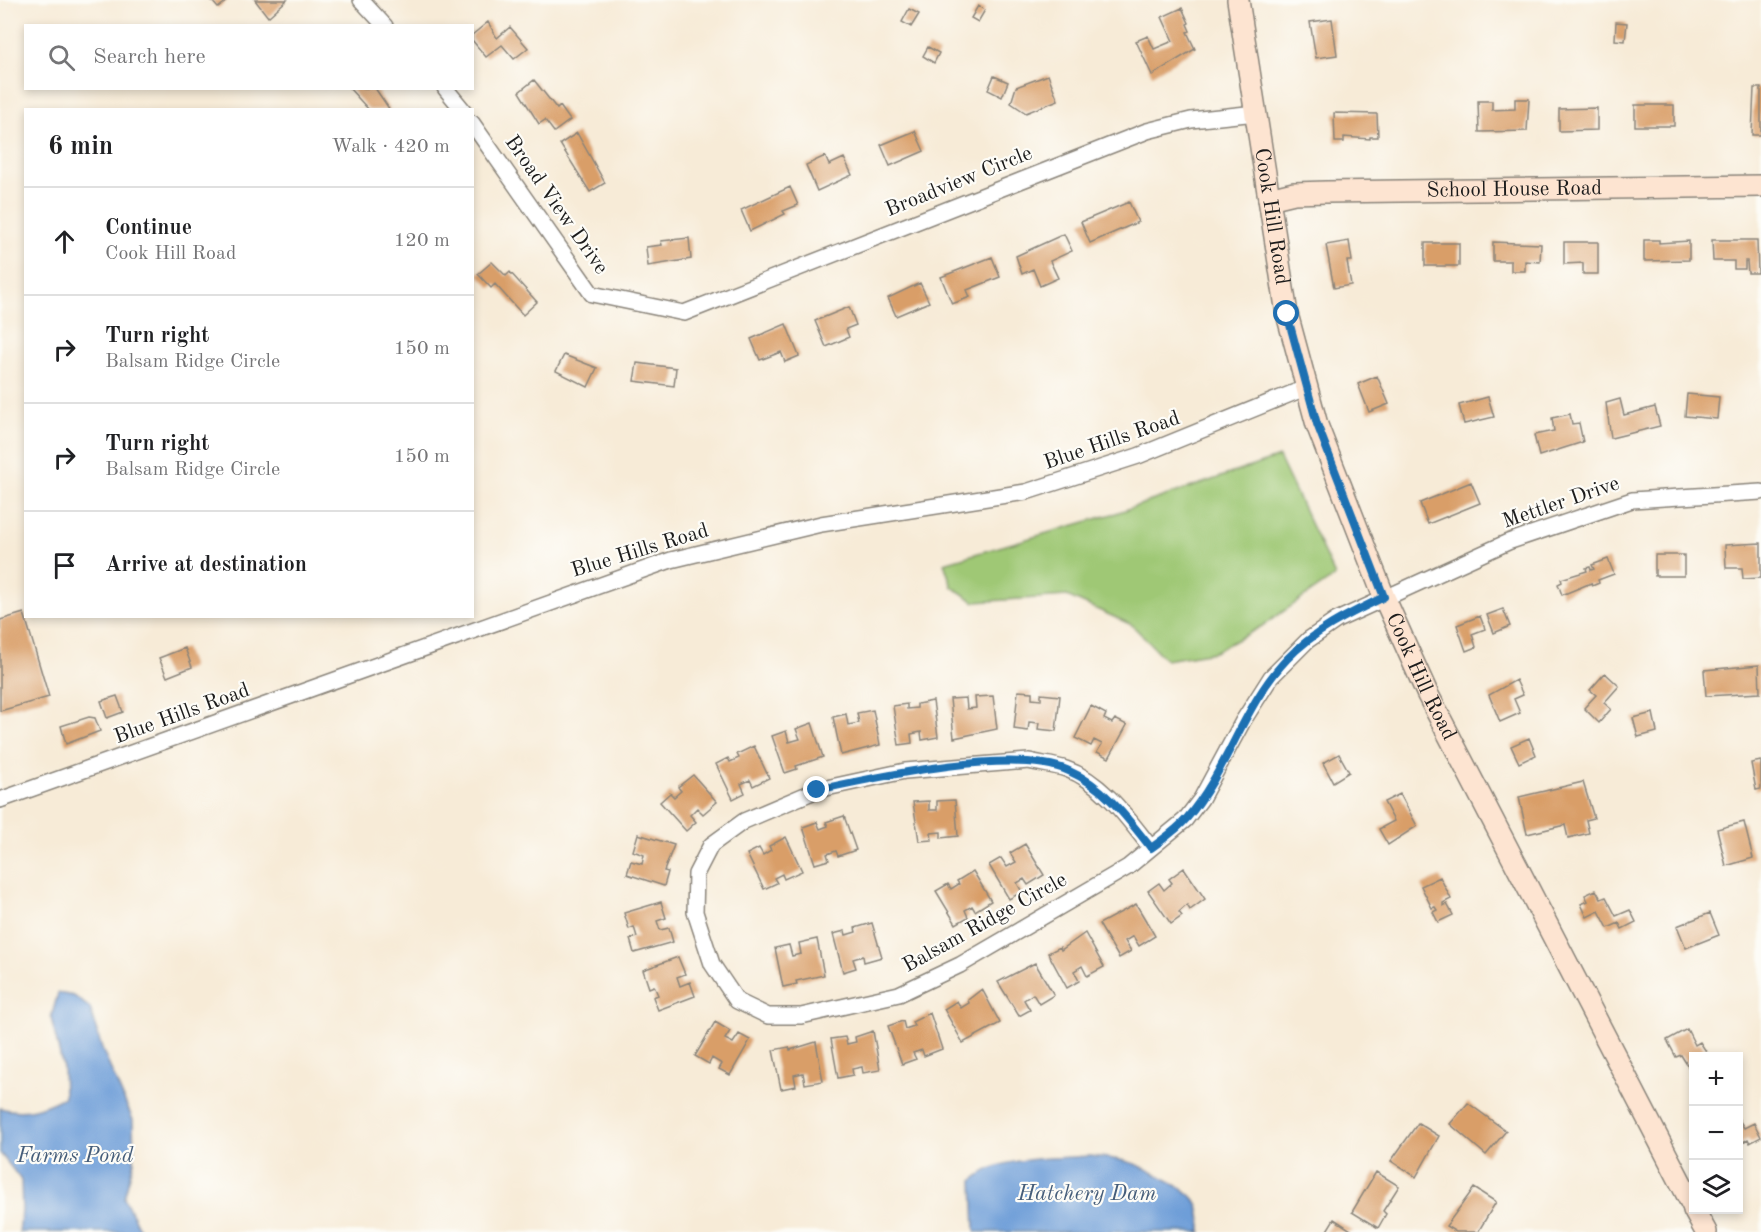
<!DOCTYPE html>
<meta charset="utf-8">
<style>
:root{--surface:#fff;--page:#f2f2f2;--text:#202124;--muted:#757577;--line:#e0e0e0}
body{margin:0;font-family:"Old Standard TT",serif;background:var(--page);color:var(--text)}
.controls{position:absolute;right:18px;bottom:18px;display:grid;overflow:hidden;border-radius:0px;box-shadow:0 3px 9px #0003}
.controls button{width:54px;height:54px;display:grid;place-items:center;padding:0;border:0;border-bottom:2px solid var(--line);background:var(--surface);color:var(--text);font:30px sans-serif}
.stop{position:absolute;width:18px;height:18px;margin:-14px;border:4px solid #1f6fb2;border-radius:50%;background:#fff}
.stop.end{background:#1f6fb2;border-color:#fff;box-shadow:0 2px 6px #0008}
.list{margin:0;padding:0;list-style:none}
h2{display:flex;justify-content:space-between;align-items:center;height:78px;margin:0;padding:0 24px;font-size:26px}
h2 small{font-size:20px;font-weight:400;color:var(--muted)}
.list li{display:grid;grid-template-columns:39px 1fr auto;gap:18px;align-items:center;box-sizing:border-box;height:108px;padding:0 24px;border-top:2px solid var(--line)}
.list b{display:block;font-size:22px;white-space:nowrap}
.list p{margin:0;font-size:20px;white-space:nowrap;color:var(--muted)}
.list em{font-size:20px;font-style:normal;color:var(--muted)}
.icon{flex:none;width:33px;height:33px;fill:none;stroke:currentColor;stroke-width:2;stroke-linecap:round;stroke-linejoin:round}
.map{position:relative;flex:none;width:1761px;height:1232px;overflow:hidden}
.search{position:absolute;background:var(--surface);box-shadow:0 3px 9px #0003;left:24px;top:24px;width:450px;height:66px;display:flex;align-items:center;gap:15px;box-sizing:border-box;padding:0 21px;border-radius:0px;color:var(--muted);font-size:22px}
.panel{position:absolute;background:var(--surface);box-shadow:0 3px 9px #0003;left:24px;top:108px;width:450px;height:510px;border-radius:0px}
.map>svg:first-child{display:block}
.green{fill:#9fc874;stroke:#5e7248;stroke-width:1.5}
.water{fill:#6e9ed8;stroke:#455d7a;stroke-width:1.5}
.building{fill:#d99e67}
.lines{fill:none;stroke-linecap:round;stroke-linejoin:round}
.street-casing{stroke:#8a847a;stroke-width:18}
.secondary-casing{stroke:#8a847a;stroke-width:24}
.street{stroke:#fff;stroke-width:15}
.secondary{stroke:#fde4d1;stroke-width:21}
.route{stroke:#1f6fb2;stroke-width:8}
.labels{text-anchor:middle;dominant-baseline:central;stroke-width:4.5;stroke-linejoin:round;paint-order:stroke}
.street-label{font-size:21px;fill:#1c1c1c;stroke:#fdfcf7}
.water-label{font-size:22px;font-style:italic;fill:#455d7a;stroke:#fdfcf7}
</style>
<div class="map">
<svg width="1761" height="1232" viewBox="0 0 1761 1232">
<rect width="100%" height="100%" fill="#fdfcf7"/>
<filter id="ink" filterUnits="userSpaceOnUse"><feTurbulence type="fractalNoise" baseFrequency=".0167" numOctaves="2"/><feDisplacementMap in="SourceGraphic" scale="12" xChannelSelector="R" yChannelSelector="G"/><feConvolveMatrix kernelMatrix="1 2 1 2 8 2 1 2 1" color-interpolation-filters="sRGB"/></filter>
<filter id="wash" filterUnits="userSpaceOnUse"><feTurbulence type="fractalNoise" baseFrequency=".008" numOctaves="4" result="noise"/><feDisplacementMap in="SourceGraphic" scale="24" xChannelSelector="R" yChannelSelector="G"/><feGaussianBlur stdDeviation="1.35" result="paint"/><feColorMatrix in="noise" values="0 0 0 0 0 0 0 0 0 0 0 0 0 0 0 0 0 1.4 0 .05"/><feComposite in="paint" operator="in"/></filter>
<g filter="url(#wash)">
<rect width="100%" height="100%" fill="#f7ebd7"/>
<path class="green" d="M1279 457 1335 576 1262 626 1214 652 1166 660 1132 625 1067 596 975 602 952 587 944 563 1116 513Z"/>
<path class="water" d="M58 993 74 996 90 1008 102 1049 133 1120 134 1161 124 1198 141 1232H19L22 1211 21 1180 0 1153V1108C24 1115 43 1108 64 1097L63 1068 51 1018Z
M1090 1156C1130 1160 1135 1162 1169 1181 1194 1195 1202 1200 1201 1232H975L973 1181C996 1155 1056 1159 1090 1156Z"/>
<g id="blocks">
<path class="building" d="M211 0H228L218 8Z
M255 0H287L268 17Z
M978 6 985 10 978 22 971 18Z
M1182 8 1189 23 1187 24 1190 31 1187 32 1195 49 1152 75 1136 41 1148 36 1154 49 1173 41 1162 17Z
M909 9 919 14 911 27 902 22Z
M1332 19 1337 55 1316 58 1310 22Z
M488 22 497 38 510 27 528 48 514 59 502 45 486 57 472 40V35Z
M1616 22 1627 23 1625 41 1615 40Z
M928 47 939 53 934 63 923 56Z
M1048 75 1058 100 1026 113 1011 103 1016 87Z
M994 76 1008 82 1002 97 988 90Z
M534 80 557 109 560 106 570 120 554 132 545 120 539 124 519 92Z
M349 88H375L390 110H369Z
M1754 88H1761V135H1752Z
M1515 99H1529L1527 131 1479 132 1478 101H1492V110L1515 109Z
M1635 105H1674V126H1635Z
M1597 108V130L1559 131V109Z
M1334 113 1377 114 1378 137H1370V139L1344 137V142H1335Z
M915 131 924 151 890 166 881 145Z
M577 133 605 183 590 192 560 144Z
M825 156 829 165 844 158 852 175 817 191 806 165Z
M790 187 798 205 783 211 785 214 750 231 741 210Z
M1129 202 1138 222 1090 243 1081 222Z
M1064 234 1072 251 1050 261 1058 278 1040 286 1033 269 1022 274 1016 256Z
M689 238 691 259 648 266 646 247 662 245 661 241Z
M1644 240H1659V243L1689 241V260L1644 261Z
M1712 240H1757L1758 273H1748L1747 261H1745V269H1734V261H1713Z
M1349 241 1352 261H1347L1351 285 1334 288 1326 245Z
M1493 242 1541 244 1540 262 1525 261V271H1511V261H1493Z
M1564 242H1598V274H1583V263L1564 264Z
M1425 243H1459V266H1425Z
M992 257 1000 277 967 290 970 297 952 304 941 277Z
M492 262 506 276 510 272 537 302 523 315 495 284 491 288 478 274Z
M920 283 929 302 896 316 888 298Z
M849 307 856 325 846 329 849 337 826 347 815 321Z
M786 324 799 356 785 362 781 352 760 360 751 339Z
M564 355 597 368 588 387 556 371Z
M637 363 676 368 674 386 634 381Z
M1377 376 1389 404 1369 412 1358 384Z
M1687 394 1719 397 1717 419 1685 416Z
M1488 397 1494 417 1464 424 1459 405Z
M1620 399 1624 415 1655 407 1660 426 1611 438 1606 403Z
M1570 414 1572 424 1579 423 1583 442 1539 456 1534 435 1554 431 1552 418Z
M1471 482 1480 503 1428 524 1420 503Z
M1761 543V578L1743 579 1742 568H1726L1725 545Z
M1655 555H1684V576H1655Z
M1608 559 1614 574 1598 580 1599 583 1592 586 1591 583 1562 595 1558 584 1562 582 1561 579 1587 571 1586 568 1590 567 1591 570 1594 569 1592 565Z
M1503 609 1510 626 1494 633 1487 615Z
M24 613 49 697 0 711V620Z
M1480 616 1485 629 1472 634 1476 647 1466 651 1457 625Z
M185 648 192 667 167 677 159 658Z
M1759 665 1760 693 1706 696 1704 670Z
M1605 673 1619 686 1604 703 1611 709 1599 723 1584 708 1596 695 1590 690Z
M1516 680 1523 695 1514 699 1520 713 1500 722 1489 695Z
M1018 691 1032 692V699L1041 700V694L1060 696 1056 731 1038 729 1039 723 1029 722 1028 731 1014 729Z
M117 696 123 712 107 718 101 701Z
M993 696 997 729 954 738 950 699 966 698 967 709 976 708 975 697Z
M933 701 938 737 922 740 921 732 911 734 912 743 899 745 893 706 907 704V709L917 708V704Z
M1091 706 1106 714 1104 719 1112 723 1115 719 1127 725 1109 758 1097 752 1102 744 1094 740 1091 746 1075 738Z
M873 710 880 745 841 755 833 717 846 714 848 725 859 723 857 713Z
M1653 713 1657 732 1638 737 1633 718Z
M89 717 95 718 100 731 66 744 61 726Z
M812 723 823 757 796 766 797 769 785 773 772 736 786 731 789 742 800 739 796 729Z
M1529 738 1536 755 1519 763 1511 746Z
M754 746 769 778 753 786 750 780 741 784 745 793 733 799 716 764 728 758 730 762 739 758 737 754Z
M1339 754 1349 772 1333 782 1323 763Z
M1761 761V789L1756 790 1751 763Z
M693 775 717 802 703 814 697 808 690 815 696 822 686 831 660 802 670 793 674 797 681 791 678 787Z
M1583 782 1594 818 1586 820 1589 833 1568 838 1565 825 1527 834 1519 797Z
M1400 794 1417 826 1388 845 1379 829 1394 821 1384 802Z
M955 800 958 836 941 838V832L931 833 932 840 919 841 913 802 929 801V810H937V801Z
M844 816 856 850 838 856 836 851 827 854 829 860 815 864 803 827 817 822 820 829 828 826 826 822Z
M1744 822 1753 858 1726 866 1717 829Z
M638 834 674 845 664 871 668 872 664 886 627 874 631 861 642 864 644 855 633 851Z
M786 837 802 871 784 879 782 874 774 878 777 883 764 889 747 854 759 848 763 855 771 850 769 846Z
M1025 844 1044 875 1028 885 1024 879 1017 883 1022 892 1009 899 989 865 1001 858 1007 867 1016 862 1010 853Z
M1184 868 1205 899 1190 910 1187 905 1179 912 1182 916 1171 924 1148 891 1159 883 1164 890 1172 883 1169 879Z
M973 871 991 901 975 911 972 906 965 910 968 917 956 924 936 891 948 884 951 889 959 884 957 881Z
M1440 877 1451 899 1443 903V906L1447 904 1453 915 1438 922 1433 912 1437 910 1435 907 1432 908 1421 886Z
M1596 890 1601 899 1606 897 1616 916 1630 910 1636 922 1622 929 1619 923 1608 928 1599 911 1587 917 1581 904 1588 901 1585 895Z
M661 902 666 918 657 921 660 930 669 928 673 942 634 953 630 939 637 937 634 927 629 929 624 913Z
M1136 904 1155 936 1139 946 1133 936 1125 941 1131 951 1119 958 1099 924Z
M1710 913 1719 935 1686 948 1677 926Z
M872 923 882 957 864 962 863 956 853 959 856 968 843 972 833 934 845 931 846 935 856 932 855 928Z
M1085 933 1104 967 1087 976 1082 966 1074 971 1079 981 1067 988 1048 953 1060 947 1061 950Z
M817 939 824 975 796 981 797 984 783 987 775 948 789 945 792 956 801 954 799 943Z
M678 957 685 974 677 977 680 986 690 982 695 996 658 1010 653 997 658 995 654 986 649 988 643 970Z
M1035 963 1054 995 1039 1004 1033 994 1024 1000 1030 1010 1019 1016 998 982Z
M982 989 1000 1023 963 1043 944 1009 957 1001 961 1008 969 1003 968 1000Z
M930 1013 942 1049 924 1056 922 1050 913 1053 916 1059 902 1064 888 1026 903 1021 905 1029 914 1026 912 1022Z
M715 1022 730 1031 725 1039 733 1043 739 1034 750 1040 730 1075 719 1069 722 1064 712 1058 709 1064 695 1056Z
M1687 1029 1695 1045 1700 1042 1709 1056H1694V1076L1681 1055 1676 1057 1667 1040Z
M873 1031 880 1070 863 1073 862 1067 852 1069 853 1075 838 1078 831 1039 845 1037 847 1044 856 1042 855 1037Z
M816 1042 823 1081 805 1084 803 1073 794 1075 796 1086 781 1089 773 1050 789 1047 790 1050Z
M1468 1103 1506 1131 1486 1155 1450 1124Z
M1738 1118 1744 1128 1754 1123 1761 1137 1750 1143 1748 1139 1738 1145Z
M1418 1123 1439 1136 1416 1177 1391 1161Z
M1376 1172 1399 1186 1383 1211 1386 1214 1378 1228 1352 1212Z
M1474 1188 1496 1202 1478 1232H1456L1446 1226Z
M1334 1219 1354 1232H1326Z"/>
</g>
</g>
<g filter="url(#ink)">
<use href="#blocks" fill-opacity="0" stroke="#8a847a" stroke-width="1.5"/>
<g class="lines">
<g class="street-casing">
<path id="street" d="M361 0 385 26
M445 88 463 110
M472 123 592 294 684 313 1147 131 1191 120 1256 113
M1029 761C1041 764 1054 765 1066 769 1102 781 1129 820 1151 848L1128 867 960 965 899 994 801 1016H768L737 1001 712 964 695 912 696 874 711 845 744 821 817 790 905 771Z
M0 800 671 560 821 524 1026 492 1138 456 1305 388
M1151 848 1185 820 1201 799 1243 721 1271 677 1308 640 1337 620 1508 542 1632 500 1761 492"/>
</g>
<g class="secondary-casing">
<g id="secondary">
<path id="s1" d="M1238 0 1287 314 1317 425 1384 597 1428 695 1694 1208"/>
<path id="s2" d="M1269 199 1294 193 1326 192 1761 186"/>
<path d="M1694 1210 1706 1232"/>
</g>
</g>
<use href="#street" class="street"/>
<use href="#secondary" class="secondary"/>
</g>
</g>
<g class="lines" filter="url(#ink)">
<path class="route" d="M817 790C877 777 1015 746 1069 771 1104 786 1128 819 1151 848 1163 839 1177 830 1187 818 1228 770 1243 705 1287 659 1315 630 1349 614 1384 597L1317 424 1287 314"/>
</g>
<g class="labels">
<g class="street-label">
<text transform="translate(959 182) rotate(-22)">Broadview Circle</text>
<text stroke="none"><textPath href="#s2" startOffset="246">School House Road</textPath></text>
<text transform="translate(556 205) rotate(55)">Broad View Drive</text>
<text stroke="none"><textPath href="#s1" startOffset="219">Cook Hill Road</textPath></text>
<text transform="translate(1112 441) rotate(-19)">Blue Hills Road</text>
<text transform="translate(1561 503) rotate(-19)">Mettler Drive</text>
<text transform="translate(640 551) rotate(-17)">Blue Hills Road</text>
<text stroke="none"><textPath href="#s1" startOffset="705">Cook Hill Road</textPath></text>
<text transform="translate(182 714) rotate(-20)">Blue Hills Road</text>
<text transform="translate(985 923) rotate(-29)">Balsam Ridge Circle</text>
</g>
<g class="water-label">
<text x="75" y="1156">Farms Pond</text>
<text x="1087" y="1194">Hatchery Dam</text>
</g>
</g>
</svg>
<div class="controls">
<button>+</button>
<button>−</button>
<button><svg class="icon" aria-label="layers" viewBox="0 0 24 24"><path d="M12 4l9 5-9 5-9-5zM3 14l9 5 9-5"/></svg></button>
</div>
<div class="stop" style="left:1287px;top:314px"></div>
<div class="stop end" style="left:817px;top:790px"></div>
<div class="search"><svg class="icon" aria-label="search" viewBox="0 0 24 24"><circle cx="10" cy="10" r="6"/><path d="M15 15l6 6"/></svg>Search here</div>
<section class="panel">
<h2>6 min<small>Walk · 420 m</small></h2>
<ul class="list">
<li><svg class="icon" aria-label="ahead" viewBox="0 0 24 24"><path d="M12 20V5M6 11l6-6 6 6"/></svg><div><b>Continue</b><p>Cook Hill Road</p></div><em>120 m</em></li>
<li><svg class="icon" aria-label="right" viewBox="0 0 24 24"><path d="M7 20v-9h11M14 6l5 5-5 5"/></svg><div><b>Turn right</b><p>Balsam Ridge Circle</p></div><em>150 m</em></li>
<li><svg class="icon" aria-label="right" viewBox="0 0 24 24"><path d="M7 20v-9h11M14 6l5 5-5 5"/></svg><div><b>Turn right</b><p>Balsam Ridge Circle</p></div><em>150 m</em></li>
<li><svg class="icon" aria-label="arrive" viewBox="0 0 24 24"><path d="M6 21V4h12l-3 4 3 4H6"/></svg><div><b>Arrive at destination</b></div></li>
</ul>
</section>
</div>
